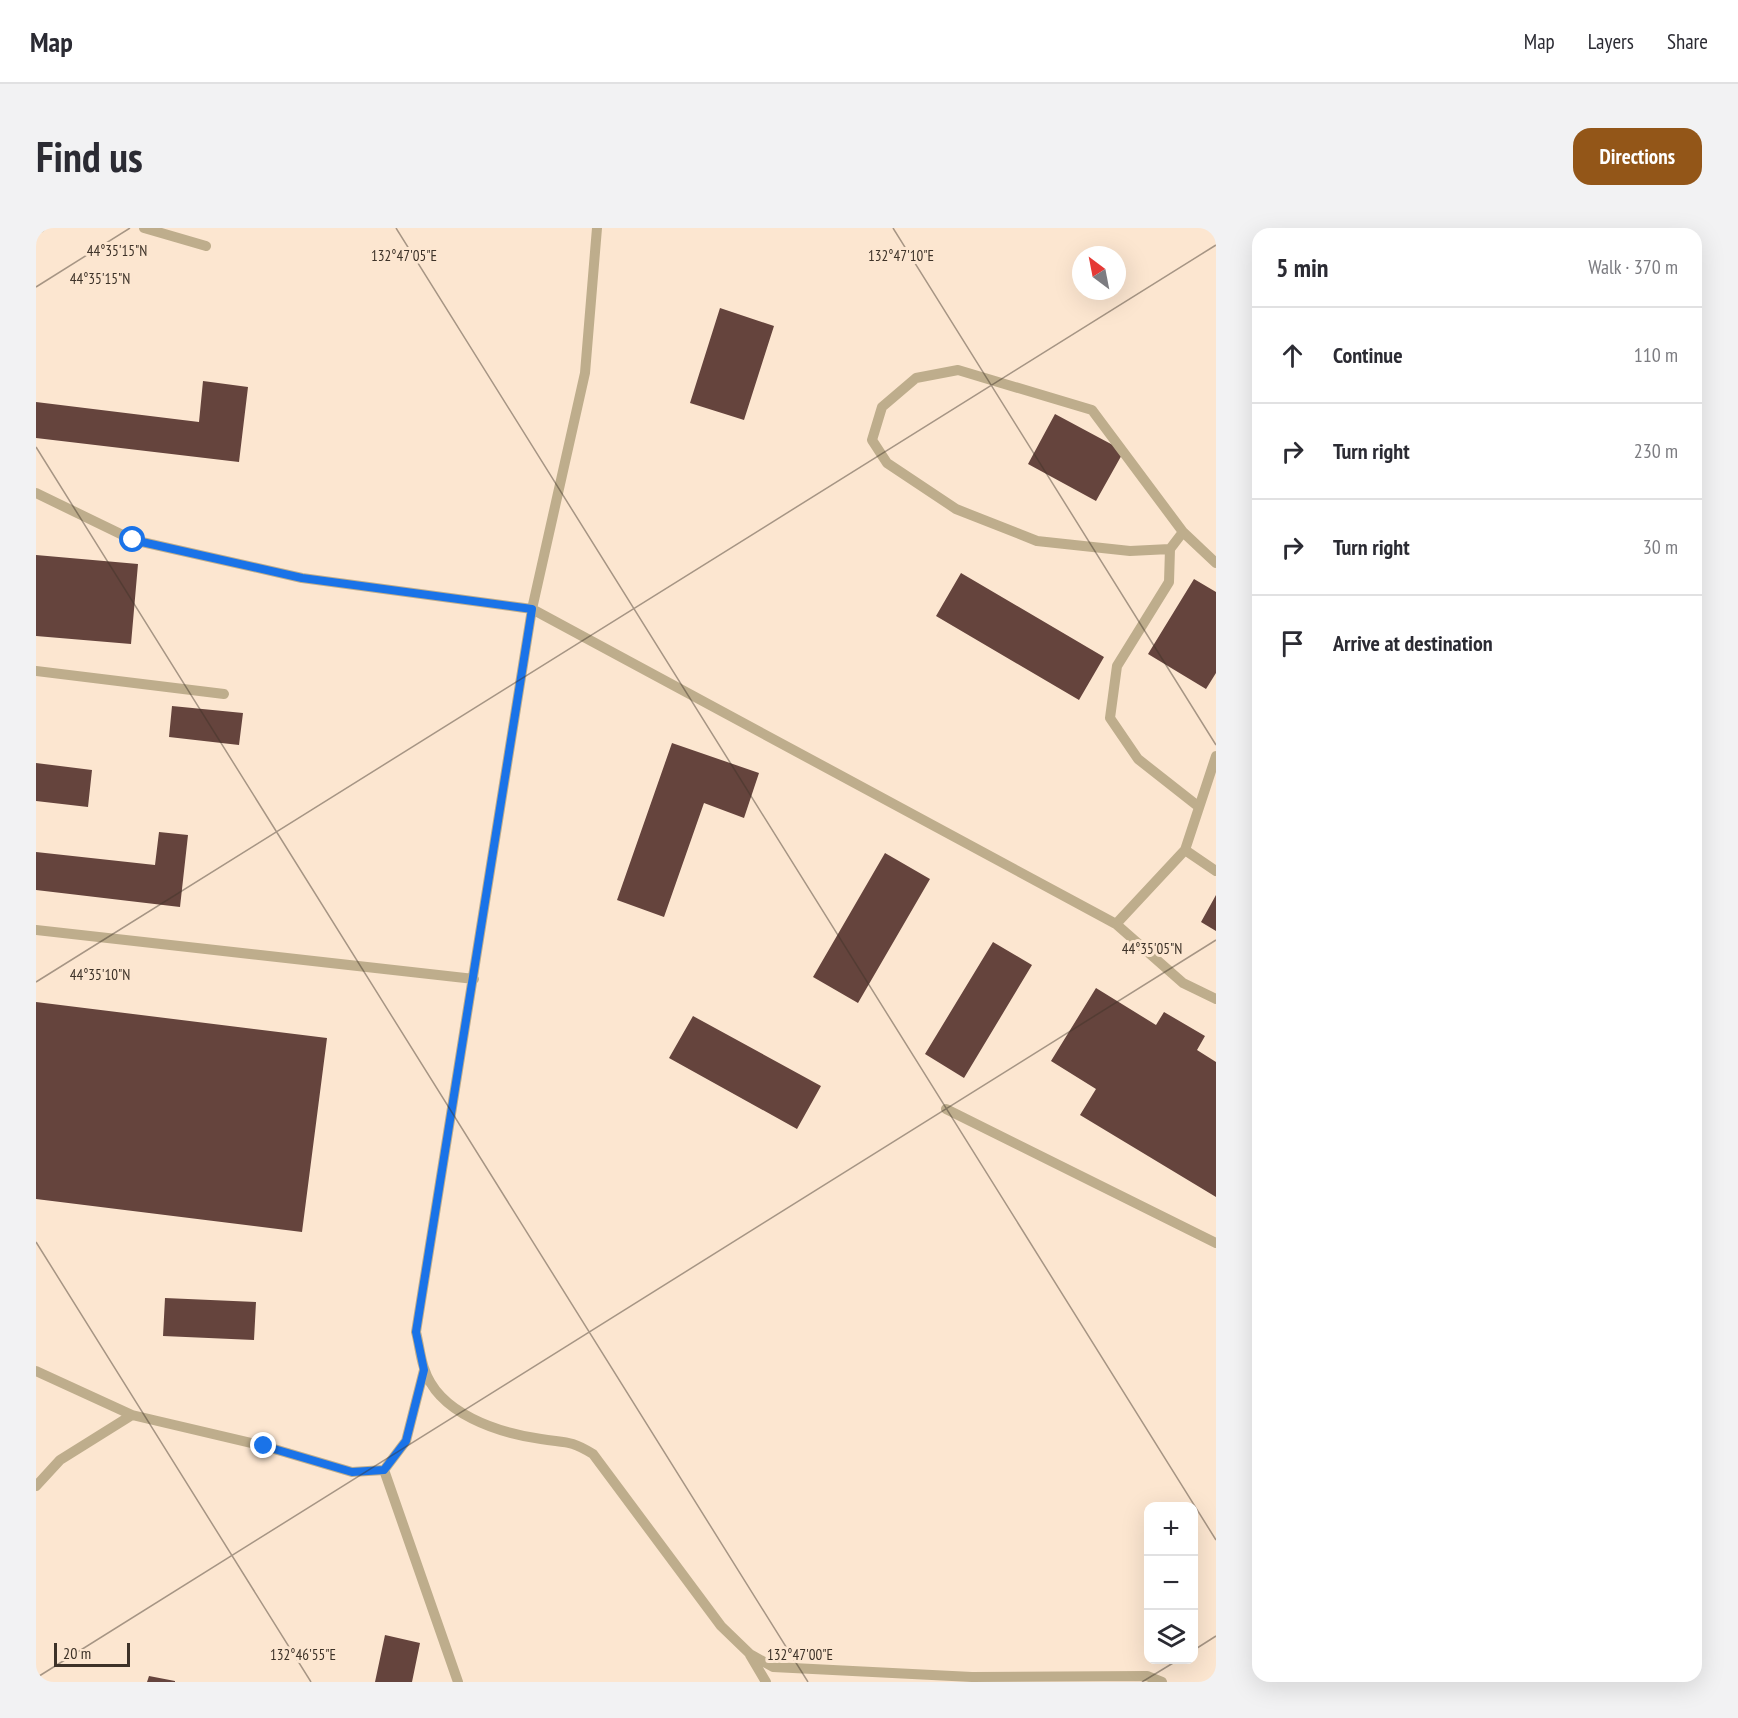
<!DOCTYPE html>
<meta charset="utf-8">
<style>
:root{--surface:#fff;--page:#f2f2f3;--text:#2b2b33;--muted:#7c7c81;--line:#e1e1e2;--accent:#935618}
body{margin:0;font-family:"PT Sans Narrow",sans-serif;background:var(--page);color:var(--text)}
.controls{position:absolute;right:18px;bottom:18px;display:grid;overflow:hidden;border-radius:12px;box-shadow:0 6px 24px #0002}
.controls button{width:54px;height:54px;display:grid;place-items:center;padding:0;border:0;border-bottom:2px solid var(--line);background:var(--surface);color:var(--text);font:30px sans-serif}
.compass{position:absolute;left:1036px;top:18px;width:54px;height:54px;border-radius:50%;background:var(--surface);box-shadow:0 6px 24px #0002;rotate:328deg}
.scale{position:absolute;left:18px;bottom:15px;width:76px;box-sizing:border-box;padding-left:6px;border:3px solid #3d3228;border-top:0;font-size:16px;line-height:21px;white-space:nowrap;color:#3d3228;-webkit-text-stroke:4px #fce6d0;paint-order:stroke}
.stop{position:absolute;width:18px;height:18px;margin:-14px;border:4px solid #1a73e8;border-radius:50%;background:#fff}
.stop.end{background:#1a73e8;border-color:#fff;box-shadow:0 2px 6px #0008}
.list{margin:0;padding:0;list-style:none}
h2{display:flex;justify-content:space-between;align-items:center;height:78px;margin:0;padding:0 24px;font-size:26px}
h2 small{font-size:20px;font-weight:400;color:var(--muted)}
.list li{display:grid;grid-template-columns:39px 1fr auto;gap:18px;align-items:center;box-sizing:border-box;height:96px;padding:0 24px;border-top:2px solid var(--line)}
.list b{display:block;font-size:22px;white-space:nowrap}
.list em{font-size:20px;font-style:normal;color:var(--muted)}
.icon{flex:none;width:33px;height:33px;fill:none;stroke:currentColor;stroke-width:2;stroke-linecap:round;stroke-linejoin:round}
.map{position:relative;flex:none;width:1180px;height:1454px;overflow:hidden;border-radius:18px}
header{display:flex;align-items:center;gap:36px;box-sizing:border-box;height:84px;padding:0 30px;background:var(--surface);border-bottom:2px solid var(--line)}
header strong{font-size:28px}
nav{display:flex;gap:33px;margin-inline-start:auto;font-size:21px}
.intro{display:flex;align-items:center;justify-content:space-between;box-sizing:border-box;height:144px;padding:0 36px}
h1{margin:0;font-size:42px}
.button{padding:15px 27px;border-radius:18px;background:var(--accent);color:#fff;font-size:21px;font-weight:700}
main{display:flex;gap:36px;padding:0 36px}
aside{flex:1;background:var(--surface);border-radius:18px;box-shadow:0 6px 24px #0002}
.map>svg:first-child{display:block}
.building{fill:#65443d}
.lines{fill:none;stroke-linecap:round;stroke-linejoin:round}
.service{stroke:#bead8c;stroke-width:10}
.route{stroke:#1a73e8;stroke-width:8}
.ticks{fill:none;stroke:#3d3228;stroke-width:1.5;stroke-opacity:0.45}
.ticks-label{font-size:15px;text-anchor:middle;fill:#3d3228;stroke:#fce6d0;stroke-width:6;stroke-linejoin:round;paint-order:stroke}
</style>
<header>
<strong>Map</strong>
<nav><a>Map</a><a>Layers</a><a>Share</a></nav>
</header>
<div class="intro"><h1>Find us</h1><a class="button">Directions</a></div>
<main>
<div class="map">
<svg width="1180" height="1454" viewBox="0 0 1180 1454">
<rect width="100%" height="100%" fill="#fce6d0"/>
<path class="building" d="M684 80 738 98 708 192 654 175Z
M167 153 212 159 203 234 0 210V174L163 194Z
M1019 186 1088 223 1060 273 992 236Z
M0 327 102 336 95 416 0 408Z
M925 345 1068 429 1043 472 900 388Z
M1158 351 1180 364V445L1170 461 1112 426Z
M136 478 207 485 203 517 133 509Z
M636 515 723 545 708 590 668 575 628 689 581 672Z
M0 535 56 542 52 579 0 573Z
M123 604 152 607 144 679 0 662V624L119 637Z
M849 625 894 651 822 775 777 749Z
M1180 667V703L1165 694Z
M957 714 996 737 928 850 889 826Z
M1060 760 1120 797 1128 784 1169 808 1161 822 1180 834V969L1044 887 1060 861 1015 833Z
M0 774 291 810 266 1004 0 971Z
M657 788 785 858 761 901 633 830Z
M129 1070 220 1074 218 1112 127 1108Z
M349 1407 384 1415 376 1454H339Z
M113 1448 139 1453V1454H111Z"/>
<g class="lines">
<path class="service" d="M108 0 170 18
M561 0 549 145 496 381 380 1104C383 1115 384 1128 388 1140 402 1186 463 1205 505 1211 531 1215 534 1212 557 1226L685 1398 714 1426 737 1439 936 1449 1111 1448 1126 1454
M0 1 4 0
M0 265 97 312 266 350 496 381 1080 696 1149 622 1180 643
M1147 304 1134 321 1094 323 1001 313 920 281 851 235 836 212 846 179 880 150 922 142 1056 182 1147 304 1180 335
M1134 321 1133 354 1081 438 1074 490 1102 531 1163 579
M0 443 188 466
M1149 622 1180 528
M1080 696 1147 755 1180 771
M0 702 438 751
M910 881 1180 1015
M0 1143 96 1187 228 1218 316 1244 348 1242 370 1213 388 1142
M348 1242 422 1454
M0 1258 24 1232 96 1187
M714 1427 730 1454"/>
</g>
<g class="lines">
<path class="route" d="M97 312 266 350 496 381 380 1104 388 1142 370 1213 348 1242 316 1244 228 1218"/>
</g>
<path class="ticks" d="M360 0 1180 1312M857 0 1180 517M0 59 94 0M0 219 772 1454M0 754 1180 17M0 1014 275 1454M1158 1422 1180 1408M0 1450 1180 712M1106 1454 1142 1432"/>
<g class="ticks-label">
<text x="81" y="28">44°35'15"N</text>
<text x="368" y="33">132°47'05"E</text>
<text x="865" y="33">132°47'10"E</text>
<text x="64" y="56">44°35'15"N</text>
<text x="1116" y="726">44°35'05"N</text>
<text x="64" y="752">44°35'10"N</text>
<text x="267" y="1432">132°46'55"E</text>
<text x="764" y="1432">132°47'00"E</text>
</g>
</svg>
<div class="controls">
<button>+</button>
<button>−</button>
<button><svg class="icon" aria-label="layers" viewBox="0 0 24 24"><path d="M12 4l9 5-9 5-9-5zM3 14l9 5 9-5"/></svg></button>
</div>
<svg class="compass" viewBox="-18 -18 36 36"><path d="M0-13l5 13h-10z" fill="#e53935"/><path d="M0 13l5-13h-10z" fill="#7c7c81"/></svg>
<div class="scale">20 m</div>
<div class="stop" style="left:97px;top:312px"></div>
<div class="stop end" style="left:228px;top:1218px"></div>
</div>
<aside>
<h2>5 min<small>Walk · 370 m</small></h2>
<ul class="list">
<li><svg class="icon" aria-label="ahead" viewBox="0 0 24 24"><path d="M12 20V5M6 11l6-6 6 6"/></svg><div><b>Continue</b></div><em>110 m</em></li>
<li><svg class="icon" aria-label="right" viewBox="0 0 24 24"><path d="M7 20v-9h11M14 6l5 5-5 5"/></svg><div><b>Turn right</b></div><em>230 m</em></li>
<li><svg class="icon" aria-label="right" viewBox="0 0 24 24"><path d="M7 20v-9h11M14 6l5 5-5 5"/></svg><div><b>Turn right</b></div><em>30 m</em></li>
<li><svg class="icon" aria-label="arrive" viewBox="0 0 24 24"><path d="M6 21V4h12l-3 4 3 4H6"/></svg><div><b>Arrive at destination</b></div></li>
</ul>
</aside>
</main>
